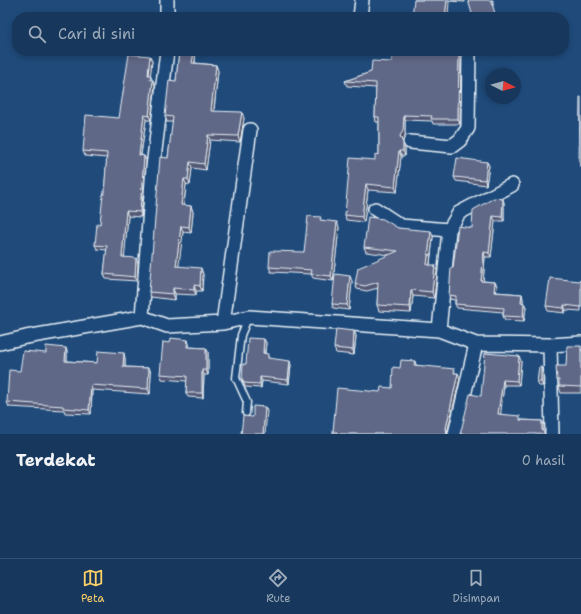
<!DOCTYPE html>
<html lang="id">
<style>
:root{--surface:#17385c;--page:#203f62;--text:#f1f3f6;--muted:#9eacbb;--line:#365272;--accent:#ffd166}
body{margin:0;font-family:"Shantell Sans",sans-serif;background:var(--page);color:var(--text)}
.compass{position:absolute;left:485px;top:68px;width:36px;height:36px;border-radius:50%;background:var(--surface);box-shadow:0 2px 6px #0003;rotate:95deg}
.list{margin:0;padding:0;list-style:none}
h2{display:flex;justify-content:space-between;align-items:center;height:52px;margin:0;padding:0 16px;font-size:17px}
h2 small{font-size:13px;font-weight:400;color:var(--muted)}
.icon{flex:none;width:22px;height:22px;fill:none;stroke:currentColor;stroke-width:2;stroke-linecap:round;stroke-linejoin:round}
.map{position:relative;flex:none;width:581px;height:434px;overflow:hidden}
.search{position:absolute;background:var(--surface);box-shadow:0 2px 6px #0003;left:12px;right:12px;top:12px;height:44px;display:flex;align-items:center;gap:10px;box-sizing:border-box;padding:0 14px;border-radius:16px;color:var(--muted);font-size:15px}
.sheet{height:124px;background:var(--surface)}
nav{display:flex;justify-content:space-around;align-items:center;box-sizing:border-box;height:56px;border-top:1px solid var(--line);background:var(--surface);font-size:11px;color:var(--muted)}
nav a{display:grid;justify-items:center;gap:2px}
nav .on{color:var(--accent)}
.map>svg:first-child{display:block}
.lines{fill:none;stroke-linecap:round;stroke-linejoin:round}
.lane-casing{stroke:#e8f1f8;stroke-width:9}
.street-casing{stroke:#e8f1f8;stroke-width:16}
.lane{stroke:#1f4a7a;stroke-width:6}
.street{stroke:#1f4a7a;stroke-width:13}
.wall{fill:#535974;stroke:#e8f1f8}
.shaded-wall{fill:#44495e;stroke:#e8f1f8}
.building{fill:#616887;stroke:#e8f1f8}
</style>
<div class="map">
<svg width="581" height="434" viewBox="0 0 581 434">
<rect width="100%" height="100%" fill="#1f4a7a"/>
<filter id="ink" filterUnits="userSpaceOnUse"><feTurbulence type="fractalNoise" baseFrequency=".025" numOctaves="2"/><feDisplacementMap in="SourceGraphic" scale="8" xChannelSelector="R" yChannelSelector="G"/><feConvolveMatrix kernelMatrix="1 2 1 2 8 2 1 2 1" color-interpolation-filters="sRGB"/></filter>
<g filter="url(#ink)">
<g class="lines">
<g class="lane-casing">
<path id="lane" d="M246 413 247 402 236 378 241 335 248 318"/>
</g>
<g class="street-casing">
<path id="street" d="M167 0V17
M360 17 362 0
M410 142 452 146 460 140 468 128 469 51
M375 209 401 226 449 230
M142 317 153 167 167 51
M223 323 250 130
M439 330 449 230 459 213 512 185
M0 343 26 337 142 317 167 326 223 323 249 317 439 330 476 344 550 345 581 343
M550 345 552 434
M455 434 476 344"/>
</g>
<use href="#lane" class="lane"/>
<use href="#street" class="street"/>
</g>
<path class="wall" d="M414 0H465V2L449 1Z
M179 51H196L195 63 216 65 218 71 214 111 244 118 240 142 210 140 206 170 192 168 190 185 186 184 184 206H191L193 212 191 233 183 232 178 267 203 274 202 291H196V295L175 294V300L151 297 149 292 173 122H167L165 116 176 81Z
M395 51H460L461 53 460 124H433L432 121 405 120V136L402 141 405 148V156H401L397 192 368 190 364 222 346 220 345 215 375 160 379 155V122H376L375 117 376 88 347 86 345 81 371 72 392 62 395 55Z
M152 61 150 75 155 85 151 120H146L141 155 144 156 146 160 141 217 128 216 124 257 138 263 137 281 106 279 104 274 107 250 97 249 95 245 100 224 104 194 107 158 85 156 83 151 119 118Z
M487 162 489 166 486 185 456 181 454 177Z
M503 199 504 203V221H495L491 257H485L483 281 495 282 497 286 496 292 522 294 523 299V303H524L526 307 524 321 505 320 503 316V312L457 308 455 304V300L450 299 449 295 453 268 472 228Z
M322 220 339 227 333 281 313 278 311 274 271 272 269 267 304 252Z
M398 228 433 237 430 265 437 271 434 298 413 296 411 313 379 311 377 305 378 288 367 291 357 289 355 284 389 255 366 252 364 247Z
M352 281 349 310 333 308 332 304Z
M581 281V311L566 310 565 313 548 311 546 306Z
M354 331 356 336 354 355 336 353 334 348Z
M264 339 266 343 265 353 269 358V359L291 365 289 384 262 381 261 388 245 387 242 379 246 364Z
M188 340 189 344V347L206 348 208 352V375H204L203 398 188 397 186 393 187 381 162 379 160 374 170 343Z
M581 346V393H561L557 380Z
M66 348 67 352V361L97 363 125 358V367L149 368 151 373 150 394 92 390 91 414 65 413 64 410 9 407 7 402 20 371 46 353Z
M415 361 416 365 456 373 460 378 447 433 448 434H333V432L380 392 392 388 400 368Z
M521 361 519 385H504L500 414 522 420 542 421 544 425V433L460 434 481 396Z
M543 372V386H539L537 382Z"/>
<path class="shaded-wall" d="M447 0H449V1L448 17H445Z
M491 0H493V6Z
M194 51H196L194 68 192 63Z
M459 51H460L461 53 460 124 458 119Z
M150 56 152 61 150 79 148 75Z
M216 65 218 71 213 117 211 111Z
M153 80 155 85 151 120 149 116Z
M242 112 244 118 240 142 238 136Z
M144 115 146 120 140 160 139 155Z
M404 115 405 120V136L402 142 400 136Z
M208 135 210 140 206 170 204 164Z
M403 143 405 148V156L403 151Z
M399 151 401 156 397 192 395 187Z
M144 156 146 160 141 217 140 212Z
M190 162 192 168 190 185 188 179Z
M487 162 489 166 486 185 485 180Z
M184 179 186 184 183 211 181 205Z
M366 184 368 190 364 222 362 217Z
M503 199 504 203V221L502 217Z
M191 206 193 212 191 233 189 227Z
M126 211 128 216 124 262 122 257Z
M493 216 495 221 491 257 489 253Z
M337 222 339 227 333 281 331 276Z
M181 226 183 232 178 272 176 266Z
M431 231 433 237 429 270 427 265Z
M484 252 485 257 483 285 481 281Z
M136 258 138 263 137 281 135 277Z
M435 265 437 271 434 298 432 292Z
M201 268 203 274 202 291 200 286Z
M350 276 352 281 349 310 347 305Z
M495 282 497 286 496 296 494 292Z
M194 285 196 291V295L194 290Z
M173 288 175 294V300L173 294Z
M411 290 413 296 411 313 410 307Z
M522 294 523 299V307L521 302Z
M524 303 526 307 524 321 523 317Z
M564 305 566 310 565 313 564 308Z
M354 331 356 336 354 355 353 350Z
M264 339 266 343 264 357 263 353Z
M188 340 189 344V352L187 347Z
M66 348 67 352V365L65 361Z
M206 348 208 352V375L206 370Z
M124 353 125 358V372L123 367Z
M519 356 521 361 519 385 517 381Z
M290 361 291 365 289 384 288 380Z
M541 367 543 372V386L541 382Z
M149 368 151 373 150 394 148 389Z
M202 370 204 375 203 398 202 393Z
M458 373 460 378 447 433 446 428Z
M260 377 262 381 261 388 260 384Z
M503 380 504 385 500 419 498 414Z
M91 385 92 390 91 414 89 410Z
M265 407 267 411 265 434H263Z
M542 421 544 425V434L542 430Z"/>
<path class="building" d="M414 0H447L445 17H412Z
M468 0H491L496 17H473Z
M179 51H194L192 63 216 65 211 111 242 112 238 136 208 135 204 164 190 162 188 179H184L181 205 191 206 189 227 181 226 176 266 201 268 200 286 194 285V290L173 288V294L149 292 160 157 168 158 173 117 165 116 169 80 176 81Z
M395 51H459L458 119H431L432 116 404 115 403 131 400 136 403 143V151H399L395 187 366 184 362 217 345 215 350 158 375 160V154L379 155V117H375L376 83 345 81 371 72 372 61 392 62V55H395Z
M129 54 150 56 148 75H151L150 80H153L149 116 144 115 139 155 144 156 140 212 126 211 122 257 136 258 135 277 104 274 107 246 95 245 97 224H100L103 194H104L107 153 83 151 86 115 119 118Z
M580 97H581V166H580V162H579Z
M457 158 487 162 485 180 454 177Z
M494 198 503 199 502 217 493 216 489 253 484 252 481 281 495 282 494 292 522 294 521 302 524 303 523 317 503 316 504 308 455 304 456 296 449 295 451 268H453L458 226 472 228 473 210Z
M308 216 321 217 320 220 337 222 331 276 311 274 312 270 269 267 270 251 304 252Z
M368 217 383 219 398 228 431 231 427 265H435L432 292 411 290 410 307 377 305 378 282 365 286 355 284 358 268 398 251 364 247Z
M335 274 350 276 347 305 332 304Z
M550 278 580 281V280L581 281V307L564 305V308L546 306Z
M336 329 354 331 353 350 334 348Z
M171 338 188 340 187 347 206 348V370H202V393H186L187 376 160 374 163 342 170 343Z
M248 338 264 339 263 353 268 354V358L290 361 288 380 260 377V384L244 383 242 379 243 364H246Z
M46 346 66 348 65 361 97 363 98 351 124 353 123 367 149 368 148 389 91 385 89 410 63 408V406L7 402 9 370 20 371 23 351 46 353Z
M567 346H581V387L559 386V380H557L556 366H566Z
M485 353 519 356 517 381 503 380 498 414 520 416V420L542 421V430L545 434H460L461 431 470 394 481 396Z
M401 360 415 361 414 365 455 369 454 373H458L446 428 447 434H337V432H333L337 388 380 392 381 387 392 388 393 367 400 368Z
M539 367H541V382H537Z
M253 406 265 407 263 434H241L243 416 253 417Z"/>
</g>
</svg>
<svg class="compass" viewBox="-18 -18 36 36"><path d="M0-13l5 13h-10z" fill="#e53935"/><path d="M0 13l5-13h-10z" fill="#9eacbb"/></svg>
<div class="search"><svg class="icon" aria-label="search" viewBox="0 0 24 24"><circle cx="10" cy="10" r="6"/><path d="M15 15l6 6"/></svg>Cari di sini</div>
</div>
<section class="sheet">
<h2>Terdekat<small>0 hasil</small></h2>
<ul class="list">
</ul>
</section>
<nav>
<a class="on"><svg class="icon" aria-label="map" viewBox="0 0 24 24"><path d="M3 6l6-2 6 2 6-2v14l-6 2-6-2-6 2zM9 4v14M15 6v14"/></svg>Peta</a>
<a><svg class="icon" aria-label="directions" viewBox="0 0 24 24"><path d="M12 3l9 9-9 9-9-9zM9 14v-3h6M13 9l2 2-2 2"/></svg>Rute</a>
<a><svg class="icon" aria-label="saved" viewBox="0 0 24 24"><path d="M7 4h10v16l-5-4-5 4z"/></svg>Disimpan</a>
</nav>
